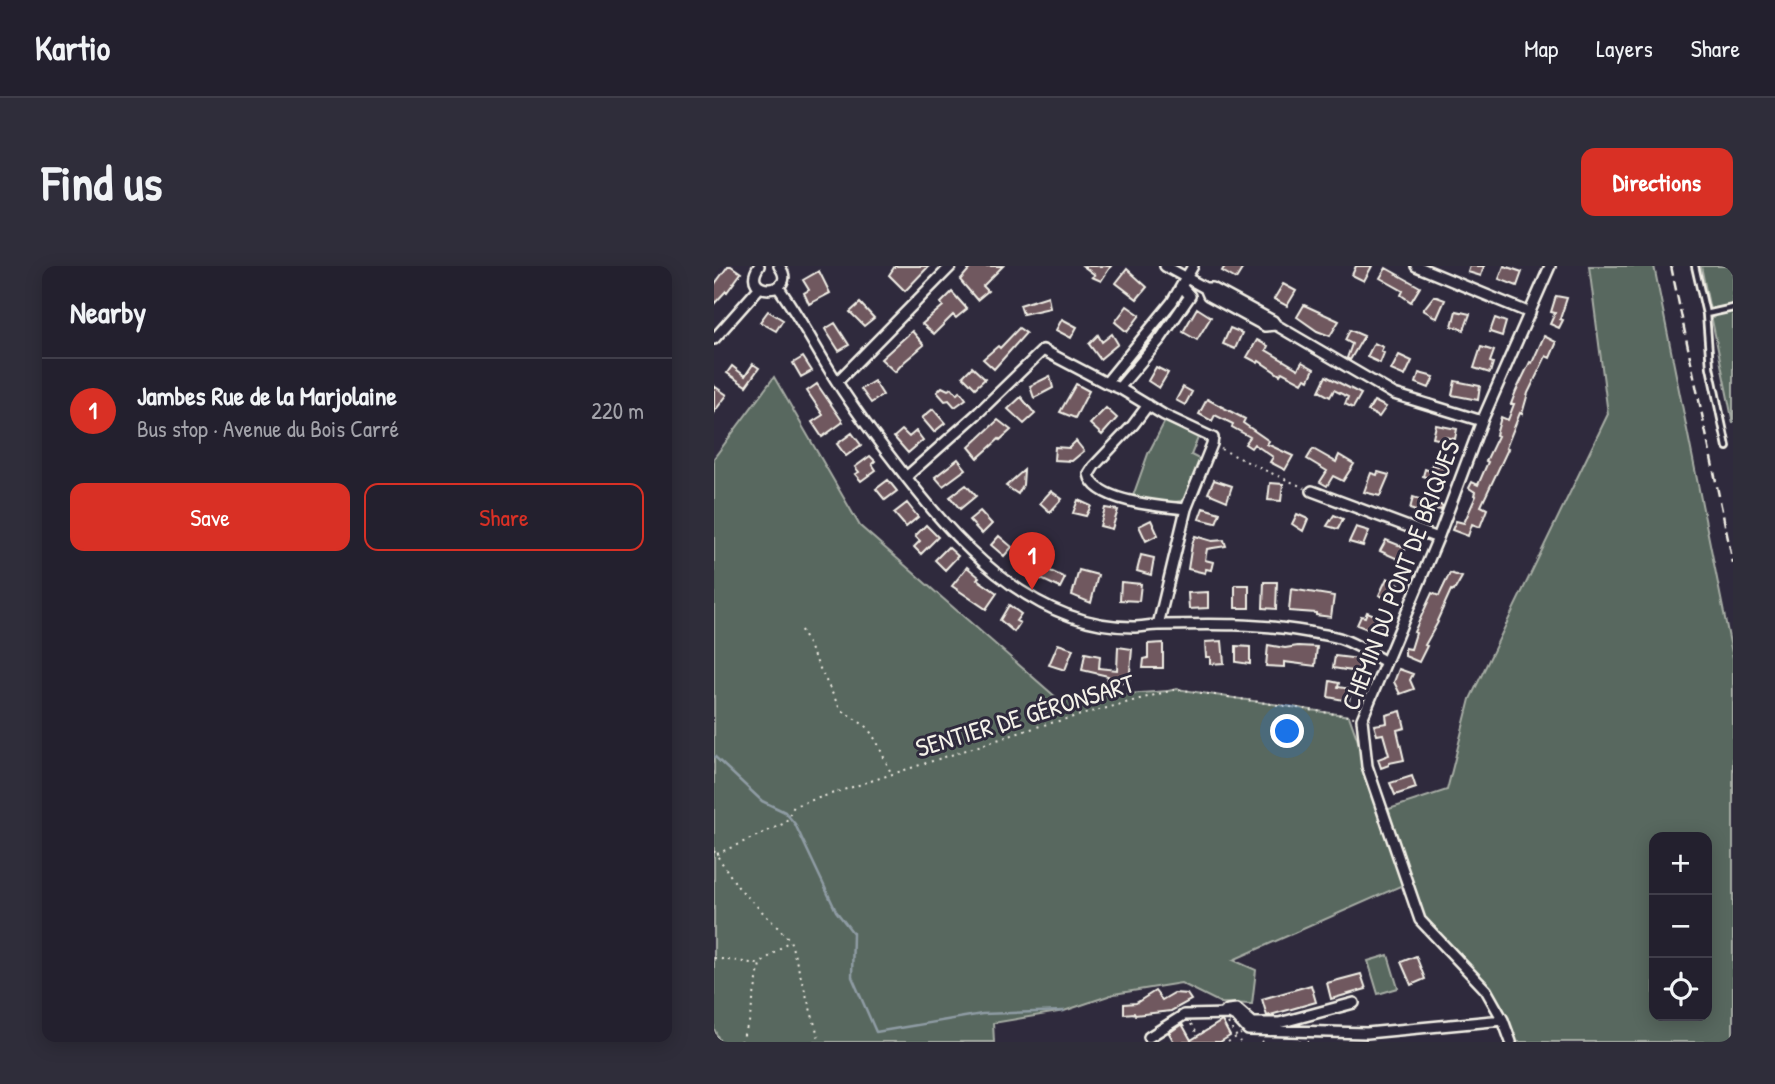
<!DOCTYPE html>
<meta charset="utf-8">
<style>
:root{--surface:#23202e;--page:#2f2d3a;--text:#f1f3f6;--muted:#a3a3aa;--line:#403e4a;--accent:#d93025}
body{margin:0;font-family:"Patrick Hand",sans-serif;background:var(--page);color:var(--text)}
.controls{position:absolute;right:21px;bottom:21px;display:grid;overflow:hidden;border-radius:14px;box-shadow:0 4px 18px #0003}
.controls button{width:63px;height:63px;display:grid;place-items:center;padding:0;border:0;border-bottom:2px solid var(--line);background:var(--surface);color:var(--text);font:35px sans-serif}
.you{position:absolute;left:574px;top:466px;width:24px;height:24px;margin:-18px;border:5px solid #fff;border-radius:50%;background:#1a73e8;box-shadow:0 0 0 10px #1a73e833}
.badge{display:grid;place-items:center;width:46px;height:46px;border-radius:50%;background:var(--accent);color:#fff;font-size:23px;font-weight:700}
.pin{position:absolute;translate:-50% -58px;filter:drop-shadow(0 2px 4px #0008)}
.pin::after{content:'';position:absolute;top:37px;width:24px;height:21px;background:inherit;clip-path:polygon(0 0,100% 0,50% 100%)}
.list{margin:0;padding:0;list-style:none}
h2{display:flex;justify-content:space-between;align-items:center;height:91px;margin:0;padding:0 28px;font-size:30px}
h2 small{font-size:23px;font-weight:400;color:var(--muted)}
.list li{display:grid;grid-template-columns:46px 1fr auto;gap:21px;align-items:center;box-sizing:border-box;height:105px;padding:0 28px;border-top:2px solid var(--line)}
.list b{display:block;font-size:26px;white-space:nowrap}
.list p{margin:0;font-size:23px;white-space:nowrap;color:var(--muted)}
.list em{font-size:23px;font-style:normal;color:var(--muted)}
.actions{display:flex;gap:14px;padding:21px 28px}
.actions a{flex:1;padding:16px 0;border:2px solid var(--accent);border-radius:14px;text-align:center;font-size:24px;color:var(--accent)}
.actions .main{background:var(--accent);color:#fff}
.icon{flex:none;width:38px;height:38px;fill:none;stroke:currentColor;stroke-width:2;stroke-linecap:round;stroke-linejoin:round}
.map{position:relative;flex:none;width:1019px;height:776px;overflow:hidden;border-radius:14px}
header{display:flex;align-items:center;gap:42px;box-sizing:border-box;height:98px;padding:0 35px;background:var(--surface);border-bottom:2px solid var(--line)}
header strong{font-size:33px}
nav{display:flex;gap:38px;margin-inline-start:auto;font-size:24px}
.intro{display:flex;align-items:center;justify-content:space-between;box-sizing:border-box;height:168px;padding:0 42px}
h1{margin:0;font-size:49px}
.button{padding:18px 32px;border-radius:14px;background:var(--accent);color:#fff;font-size:24px;font-weight:700}
main{display:flex;gap:42px;padding:0 42px}
aside{flex:1;background:var(--surface);border-radius:14px;box-shadow:0 4px 18px #0003}
.map>svg:first-child{display:block}
.green{fill:#58685f;stroke:#a6aca4;stroke-width:2;fill-rule:evenodd}
.lines{fill:none;stroke-linecap:round;stroke-linejoin:round}
.stream{stroke:#8f9ca4;stroke-width:2.5}
.building{fill:#6f585f;stroke:#f4f1e8;stroke-width:2}
.lane-casing{stroke:#f4f1e8;stroke-width:10}
.street-casing{stroke:#f4f1e8;stroke-width:14}
.path{stroke:#f4f1e8;stroke-width:2;stroke-dasharray:2 5;stroke-linecap:butt}
.lane{stroke:#2f2a3d;stroke-width:4.5}
.street{stroke:#2f2a3d;stroke-width:9}
.rail{stroke:#f4f1e8;stroke-width:2.5;stroke-dasharray:10 5;stroke-linecap:butt}
.labels{text-anchor:middle;dominant-baseline:central;stroke-width:6;stroke-linejoin:round;paint-order:stroke}
.street-label{font-size:26px;fill:#f4f1e8;stroke:#2f2a3d}
</style>
<header>
<strong>Kartio</strong>
<nav><a>Map</a><a>Layers</a><a>Share</a></nav>
</header>
<div class="intro"><h1>Find us</h1><a class="button">Directions</a></div>
<main>
<aside>
<h2>Nearby<small></small></h2>
<ul class="list">
<li><span class="badge">1</span><div><b>Jambes Rue de la Marjolaine</b><p>Bus stop · Avenue du Bois Carré</p></div><em>220 m</em></li>
</ul>
<div class="actions"><a class="main">Save</a><a>Share</a></div>
</aside>
<div class="map">
<svg width="1019" height="776" viewBox="0 0 1019 776">
<rect width="100%" height="100%" fill="#2f2a3d"/>
<filter id="ink" filterUnits="userSpaceOnUse"><feTurbulence type="fractalNoise" baseFrequency=".0143" numOctaves="2"/><feDisplacementMap in="SourceGraphic" scale="14" xChannelSelector="R" yChannelSelector="G"/><feConvolveMatrix kernelMatrix="1 2 1 2 8 2 1 2 1" color-interpolation-filters="sRGB"/></filter>
<g filter="url(#ink)">
<path class="green" d="M875 0H940L1019 392V776H797L772 724 706 654 693 617 519 694 542 704 538 738 507 737 467 717 400 728 350 745 279 757 280 776H6L0 763V192L60 111 146 260 344 433 454 425 463 423 635 450 669 545 733 524 756 433 894 148ZM940 571H993V750H940Z
M987 0H1019V157Z
M451 155 484 172 477 189 487 194 473 229 467 235 453 237 419 230 434 188Z
M674 689 684 722 664 728 654 695Z"/>
<g class="lines">
<path class="stream" d="M0 490 48 535 71 546 81 558 122 645 139 667 138 711 162 766 268 748 350 745"/>
</g>
<path class="building" d="M14 0H17L27 7 13 26 12 25 0 38V19Z
M181 0H215L191 25 175 9Z
M258 0H289L269 20 274 25 263 34 246 14Z
M369 0H397L387 15 378 11 381 9Z
M511 0H530L522 13 508 5Z
M642 0H658L650 15 638 9Z
M756 0H770L767 10 754 6Z
M790 0 808 6 803 20 785 13Z
M672 2 706 21 697 36 687 29 689 25 666 12Z
M413 3 433 21 423 33 402 17Z
M105 5 116 27 95 38 90 27 95 24 89 14Z
M569 18 582 25 573 40 560 33Z
M238 26 253 43 242 52 239 49 220 68 208 58 229 40 227 37Z
M334 30 336 42 309 48 306 39Z
M720 30 731 34 723 52 709 44Z
M842 30 853 32 846 53 849 54 845 62 836 58 841 47 837 46Z
M146 37 160 52 150 60 136 46Z
M590 39 625 55 616 70 603 65 583 51Z
M413 40 426 49 413 66 401 56Z
M483 42 497 51 483 74 469 66Z
M54 45 69 54 62 65 46 56Z
M742 45 756 48 750 64 738 60Z
M781 52 792 56 788 70 776 66Z
M348 53 363 61 357 72 342 64Z
M121 57 135 79 125 85 111 63Z
M305 62 312 67 280 103 269 93 284 80 286 82Z
M516 62 528 67 521 83 509 78Z
M636 64 650 70 636 94 633 92 638 78 631 74Z
M198 65 210 79 190 96 181 106 167 93Z
M398 68 404 78 386 93 375 78 384 69 388 76Z
M830 70 842 76V78L836 92 832 90 814 127 808 148 806 147 792 182 794 183 767 240 773 243 766 261 758 258 754 270 738 264 742 255 750 257 762 230 760 229 761 226 755 222 758 216 764 219 774 196 772 195 784 170 782 169 787 151 794 154 800 138H797L802 125 816 96 818 97Z
M543 74 554 80 552 84 584 103 588 96 600 103 595 114 591 112 588 117 568 106 566 109 545 95 544 97 533 91Z
M660 77 669 81 667 85 670 87 666 97 653 91Z
M767 81 780 85 776 96 779 97 776 107 760 102Z
M685 89 698 95 691 110 677 104Z
M89 91 98 105 87 111 79 97Z
M39 98 45 102 32 120 13 107 18 100 31 110Z
M258 101 271 113 261 122 249 110Z
M442 101 454 107 445 122 434 115Z
M705 107 720 111 715 122 702 117Z
M336 110 339 122 320 132 316 120Z
M612 110 647 128 639 142 631 138 634 131 620 124 616 131 605 125Z
M160 115 169 129 157 137 147 123Z
M741 115 766 120 764 134 738 129Z
M103 118 129 156 108 171 98 156 109 149 93 125Z
M362 118 375 125 361 152 346 146Z
M0 120 13 129 0 146Z
M228 121 234 124 238 122 243 128 246 125 252 133 241 141 235 134 231 135 223 126Z
M469 121 478 126 471 139 462 134Z
M307 131 321 148 310 158 294 143Z
M493 133 531 153 529 157 555 175 553 178 579 190 571 204 556 196 559 191 540 178 537 182 531 178 536 171 518 161 519 158 501 149 498 155 485 148Z
M660 135 672 141 665 151 654 145Z
M392 142 403 152 388 169 376 158Z
M219 143 231 157 220 166 208 152Z
M284 154 297 164 286 174 285 173 264 192 255 181Z
M722 159 743 163 741 173 730 171 729 174 719 172Z
M188 164 195 171 202 165 209 174 194 187 180 171Z
M138 167 147 179 132 190 123 178Z
M362 175 370 185 358 195 340 194 341 181 355 182Z
M599 183 622 196 625 189 640 198 629 215 619 210 613 220 606 216 613 205 593 193Z
M156 190 161 195 158 198 162 204 147 215 141 208 145 206 141 201Z
M244 193 252 203 229 220 221 211Z
M718 198 732 203 727 216 709 210 711 203 716 205Z
M310 204 309 219 304 228 292 220Z
M664 206 675 209 666 230 650 226 657 207 663 209Z
M174 214 183 225 171 234 162 223Z
M500 214 518 220 513 235 494 227Z
M556 217 569 218 567 235 554 234Z
M252 219 262 230 246 243 236 231Z
M337 225 348 233 336 246 326 237Z
M713 230 720 231 718 237 729 240 727 244 712 242 710 248 696 243 699 231 711 235Z
M364 234 377 240 372 250 359 247Z
M193 237 204 251 192 261 180 247Z
M391 242 404 244 398 263 386 260Z
M489 242 506 247 502 257 485 253Z
M266 245 278 258 268 268 255 254Z
M583 248 594 253 589 265 578 258Z
M620 249 629 253 624 263 613 260Z
M437 254 444 269 432 275 425 260Z
M212 259 224 271 207 288 200 281 206 275 201 270Z
M642 261 655 265 649 280 635 276Z
M285 270 298 281 290 290 277 279Z
M481 270 498 275 510 274 512 280 493 283 491 294 499 296 497 304 492 303 491 307 474 303 478 278Z
M672 274 692 282 686 294 666 285Z
M234 281 244 290 231 304 221 294Z
M313 282 329 291 324 299 351 312 346 322 310 305 312 302 304 298Z
M427 289 440 292 437 309 423 305Z
M253 301 265 311 263 313 283 327 272 343 238 320Z
M365 304 384 309 377 337 358 329Z
M736 307 748 311 740 325 737 324 723 355 724 356 711 379 713 380 705 396 691 390V382L697 383 702 367 700 366 718 327 725 330Z
M673 312 685 318 678 335 665 329Z
M407 316 427 318 425 335 406 334Z
M550 316H563L562 343 549 342Z
M521 319H535V342H521Z
M577 323 620 330 617 351 602 349V347L575 345Z
M494 326V342L475 343 474 327Z
M295 339 307 348 302 355 306 357 300 366 286 354Z
M653 346 671 353 666 368 643 359 647 350 651 351Z
M508 375 510 397 496 398V391H492L491 376Z
M449 377V402H429L430 393 434 392V378Z
M344 378 359 383 351 404 335 399Z
M554 379 571 382 584 380 603 381 601 400 570 396V401L552 400Z
M522 380 536 381V398L522 396Z
M404 381 418 383 415 417 405 416 403 424 392 423 394 410 368 404 371 387 386 390 385 402 403 404Z
M621 390 646 393 644 406 619 402Z
M685 403 699 408 696 414 700 423 686 428 680 416Z
M616 415 625 417 624 421 637 423 635 435 614 431Z
M687 445 691 462 683 464 690 494 675 497V499L667 502 664 493 675 489 669 468 663 469 660 459 673 457 672 449Z
M698 510 702 522 681 529 676 517Z
M702 690 711 713 697 719 687 696Z
M647 708 652 723 617 733 613 717Z
M597 719 602 736 553 750 548 733Z
M441 725 448 734 460 727 473 728 477 734 457 745 421 749 420 747 410 748V738L422 737Z
M508 755 516 770 506 776H460L455 767 468 758 477 774Z"/>
<g class="lines">
<g class="lane-casing">
<path id="lane" d="M981 0 992 48 1019 42
M992 48 996 101 1013 181"/>
</g>
<g class="street-casing">
<path id="street" d="M45 0C24 32 87 29 65 0
M451 0 491 22H498L559 55 562 59 551 60 494 29 491 22
M702 0 816 47
M64 21C86 51 103 85 123 116 141 144 161 171 182 198 239 273 315 361 419 361 428 361 436 359 445 359 495 358 545 357 594 366 604 368 615 369 625 372 641 377 657 388 672 396
M562 59 680 128 768 155
M0 73 46 21
M123 116 237 0
M392 117 458 36 479 0
M405 122 447 72 476 30 468 21
M434 139 419 159 380 200 375 208C380 236 449 241 472 243
M192 211 264 147 329 84 392 117 405 122 450 149 499 172 498 178 472 243 444 359
M598 225 724 272
M510 746 514 744 523 743 539 757H565L640 737
M435 771 470 749 516 748 523 752 534 764 653 767 789 754
M797 776 789 754 772 724 706 654 653 500 648 453 724 272 768 155 836 0"/>
</g>
<path class="path" d="M507 183 548 203 591 222
M87 364 126 443 153 461 163 476 177 507
M0 585 24 621 76 674 106 776
M3 588 71 557 80 540 326 460 463 423 640 451
M0 692 44 698
M514 757 526 776
M477 758 484 769
M548 775 549 776
M27 776 35 756 46 698 75 675
M514 776 527 768
M585 776H596"/>
<use href="#lane" class="lane"/>
<use href="#street" class="street"/>
<path class="rail" d="M957 0 1019 297"/>
</g>
</g>
<g class="labels">
<g class="street-label">
<text transform="translate(686 309) rotate(-69)">CHEMIN DU PONT DE BRIQUES</text>
<text transform="translate(311 449) rotate(-17)">SENTIER DE GÉRONSART</text>
</g>
</g>
</svg>
<div class="controls">
<button>+</button>
<button>−</button>
<button><svg class="icon" aria-label="locate" viewBox="0 0 24 24"><circle cx="12" cy="12" r="6"/><path d="M12 2v4M12 18v4M2 12h4M18 12h4"/></svg></button>
</div>
<div class="you"></div>
<div class="pin badge" style="left:318px;top:324px">1</div>
</div>
</main>
